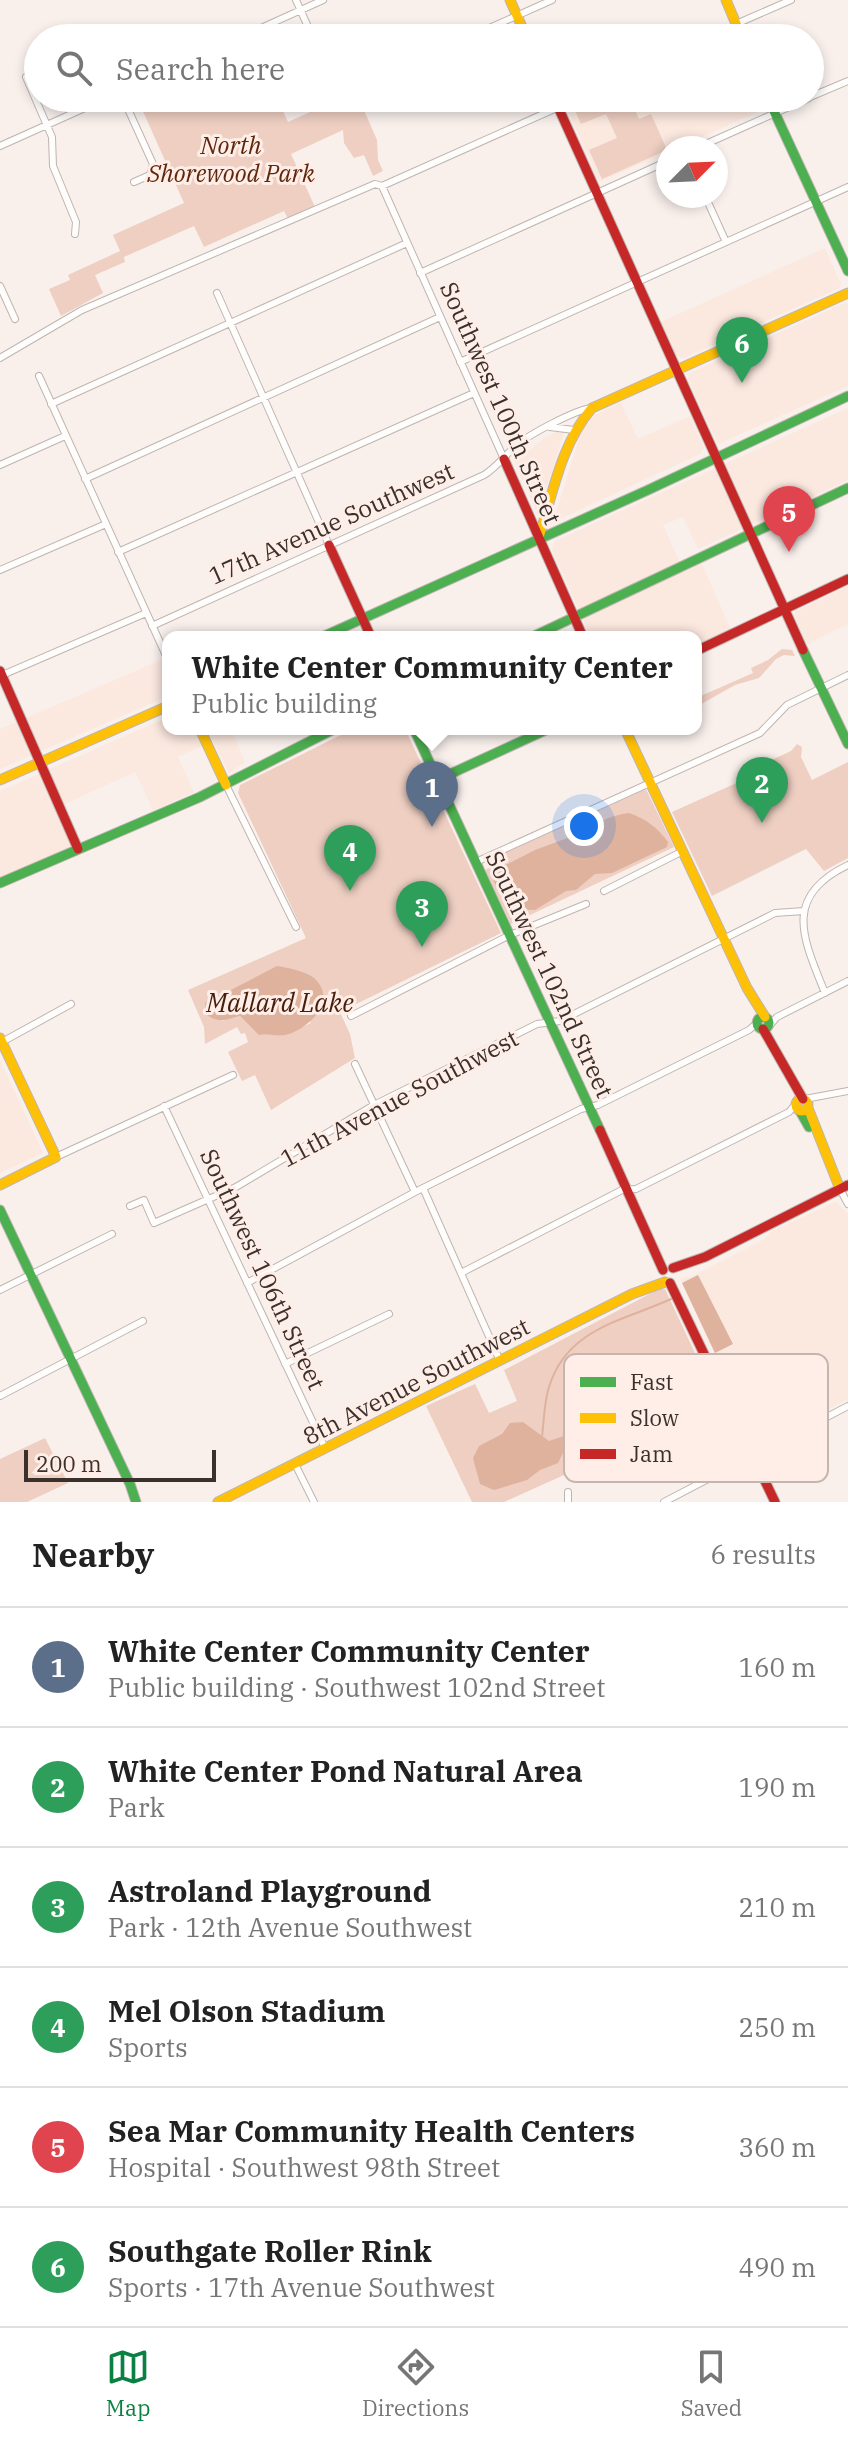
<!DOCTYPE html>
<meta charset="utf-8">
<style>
:root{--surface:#fff;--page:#f6f6f6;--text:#222;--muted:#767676;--line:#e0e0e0;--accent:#0b8043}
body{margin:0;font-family:"IBM Plex Serif",serif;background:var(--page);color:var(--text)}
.compass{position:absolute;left:656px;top:136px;width:72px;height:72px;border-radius:50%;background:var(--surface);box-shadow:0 4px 12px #0003;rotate:66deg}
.scale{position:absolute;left:24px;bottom:20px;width:192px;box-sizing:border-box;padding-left:8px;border:4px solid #3b312c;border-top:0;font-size:22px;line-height:28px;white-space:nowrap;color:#3b312c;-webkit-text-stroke:6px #feeee7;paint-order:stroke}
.you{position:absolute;left:584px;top:826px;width:28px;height:28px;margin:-20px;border:6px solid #fff;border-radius:50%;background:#1a73e8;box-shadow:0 0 0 12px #1a73e833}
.badge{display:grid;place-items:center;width:52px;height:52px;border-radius:50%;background:var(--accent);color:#fff;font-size:26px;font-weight:700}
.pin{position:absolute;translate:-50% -66px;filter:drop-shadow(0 2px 4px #0008)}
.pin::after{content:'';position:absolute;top:42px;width:28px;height:24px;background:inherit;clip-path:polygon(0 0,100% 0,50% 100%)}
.popup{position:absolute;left:162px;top:631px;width:540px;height:104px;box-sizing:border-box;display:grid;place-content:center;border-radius:16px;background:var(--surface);filter:drop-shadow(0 2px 6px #0005);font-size:26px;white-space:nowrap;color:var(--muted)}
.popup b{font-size:30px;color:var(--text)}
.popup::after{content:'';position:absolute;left:50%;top:100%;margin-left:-16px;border:16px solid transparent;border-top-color:var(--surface)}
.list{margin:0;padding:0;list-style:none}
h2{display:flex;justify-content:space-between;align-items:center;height:104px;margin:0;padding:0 32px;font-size:34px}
h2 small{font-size:26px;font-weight:400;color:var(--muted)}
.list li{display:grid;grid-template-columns:52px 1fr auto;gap:24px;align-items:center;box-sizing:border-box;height:120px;padding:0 32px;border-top:2px solid var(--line)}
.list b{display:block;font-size:30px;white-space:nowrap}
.list p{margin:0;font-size:26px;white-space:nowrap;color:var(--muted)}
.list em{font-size:26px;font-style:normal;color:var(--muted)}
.icon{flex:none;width:44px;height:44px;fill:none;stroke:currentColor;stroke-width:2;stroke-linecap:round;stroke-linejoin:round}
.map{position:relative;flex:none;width:848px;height:1502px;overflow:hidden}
.search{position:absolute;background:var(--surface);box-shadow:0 4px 12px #0003;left:24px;right:24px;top:24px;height:88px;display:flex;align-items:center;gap:20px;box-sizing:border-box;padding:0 28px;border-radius:44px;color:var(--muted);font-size:30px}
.sheet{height:824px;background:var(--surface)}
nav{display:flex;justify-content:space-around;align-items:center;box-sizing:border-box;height:112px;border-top:2px solid var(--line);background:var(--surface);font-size:22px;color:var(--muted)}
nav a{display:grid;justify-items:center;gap:4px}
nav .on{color:var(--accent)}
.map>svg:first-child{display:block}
.built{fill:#fbe8df}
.green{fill:#eecfc2;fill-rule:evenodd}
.water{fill:#dfb29e}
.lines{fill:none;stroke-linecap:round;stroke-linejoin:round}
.stream{stroke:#dfb29e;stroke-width:2}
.street-casing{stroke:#beb5b1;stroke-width:8}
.fast-casing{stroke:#beb5b1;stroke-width:11}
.slow-casing{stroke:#beb5b1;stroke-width:11}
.jam-casing{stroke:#beb5b1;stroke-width:11}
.street{stroke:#fefdfc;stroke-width:6}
.fast{stroke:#4caf50;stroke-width:9}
.slow{stroke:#ffc107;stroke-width:9}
.jam{stroke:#c62828;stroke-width:9}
.labels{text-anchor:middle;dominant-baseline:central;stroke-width:6;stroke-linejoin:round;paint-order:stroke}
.park-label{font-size:24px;font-style:italic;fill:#60270b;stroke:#feeee7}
.street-label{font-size:24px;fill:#3b312c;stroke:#feeee7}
.water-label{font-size:26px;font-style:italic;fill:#461e0b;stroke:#feeee7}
.key{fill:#feeee7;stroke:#c4b5af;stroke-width:2}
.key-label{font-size:22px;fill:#3b312c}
</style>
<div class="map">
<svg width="848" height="1502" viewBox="0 0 848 1502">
<rect width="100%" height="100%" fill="#f9f0ec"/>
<path class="built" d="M584 98H754L760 111 677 148H668V152L599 182 566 106Z
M825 248 841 284 839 288 684 358 675 355 661 322Z
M844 303H848V386L718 444 688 379 690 373Z
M621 402 638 439 690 416 704 448 700 454 560 519 556 513 581 432 595 415Z
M848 408V480L698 549 683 517 663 525 684 572 702 564 731 630 696 646V637H591L552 550 555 541Z
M561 430 564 433 539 510H535L515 463 544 438Z
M848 586V624L807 644 794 615 796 611Z
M161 660 168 676V696L0 769V729Z
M168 717V729H231L245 762 229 773 213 741 178 757 194 792 153 810 135 772 56 808 73 846 0 878V791Z
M0 1060 43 1153 0 1173Z
M835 1202 848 1213V1399L827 1410 812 1381 785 1398V1408L750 1432 680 1278 690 1277 765 1239 770 1232Z"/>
<path class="green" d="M137 98H277L288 122 341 98H372L363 108 377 140 378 160 383 171 373 176 364 155 354 158 344 143 343 130 291 154 315 207 288 219 284 211 204 247 194 226 124 257 125 262 95 275 103 293 61 316 49 289 70 280 68 275 120 251 113 235 184 203Z
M591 98H630L639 119 651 114 667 150 602 179 589 150 617 138 606 114 581 124 573 106Z
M782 649 792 650 795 656 784 655 776 659 759 678 735 685 696 707V699L703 695 753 673 751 668 768 660Z
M353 729H405L501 933 340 1012 350 1034 355 1058 271 1110 255 1075 242 1081 228 1052 248 1042 245 1033 241 1034 237 1027 205 1044 204 1027 188 990 306 938 238 793 240 785ZM270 972 311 1023 284 1035H260L240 1016 222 1021 216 994 225 993Z
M797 744 802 747 801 757 812 780 848 762V858L824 871 806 849 712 896 672 812 752 776 750 770 791 751Z
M646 789 674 847 511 924 485 870 489 868 486 861Z
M661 1288 665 1289 701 1366 637 1397 573 1433 565 1453 564 1475 504 1502H472L426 1406 475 1384 489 1413 517 1401 504 1370Z
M770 1360 790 1394 782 1398 781 1404 764 1415 757 1413 736 1378Z
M45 1438 68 1483 27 1502H0V1459Z"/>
<path class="water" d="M629 813C646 819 657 827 668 842L667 847 612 873 595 874 576 890 566 891 535 910 511 909 509 905 521 895 511 887 499 893 493 879 496 870 535 850 592 829C601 819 615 815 629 813Z
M277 966C289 968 305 971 314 978 339 1000 308 1030 285 1035 277 1036 268 1034 259 1035L240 1016C226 1020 218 1024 206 1014L205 1004 209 997 225 993Z
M698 1275 733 1344 715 1353 682 1283Z
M523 1422 549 1441 573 1433 558 1463 540 1470 527 1480 494 1490 480 1484 473 1458 479 1446 502 1434 510 1423Z"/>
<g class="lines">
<path class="stream" d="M542 1437C544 1420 544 1403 549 1387 567 1328 623 1321 671 1299"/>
<g class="street-casing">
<path id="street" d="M296 0 313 38
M736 24 791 0
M89 36 90 38
M239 38 323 0
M467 38 552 0
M26 77 52 137 53 166 76 222 75 234
M810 97 848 81
M123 98 153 164 150 175 134 182
M0 146 107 98
M697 148 809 98
M382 186 504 459
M706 198 726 242
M420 273 668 161
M0 286 15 319
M217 293 329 545
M0 358 82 310 375 184 382 186 579 98
M460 362 848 187
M39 376 168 660
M51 404 407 243
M550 427 574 430
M0 465 65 436
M85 479 440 317
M118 552 474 393
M0 570 106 524
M152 626 484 475C497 467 505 455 517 445 530 434 573 411 591 408
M0 676 146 613
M226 785 296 927
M476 862 760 733 787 705 848 675
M604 891 683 851
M825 993C804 940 781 897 848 865
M351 1016 510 935 586 904
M770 1025 777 1017 848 981
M2 1042 71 1004
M355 1064 415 1192
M805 1099 848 1091
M164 1106 325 1448
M56 1157 233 1075
M423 1188 500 1361
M840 1189 848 1204
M130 1206 144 1200 154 1223 236 1187 374 1105 537 1024 560 1021 775 913 804 911
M461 1273 622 1190 636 1189 789 1112 796 1104
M247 1283 415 1192 581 1109 598 1105 749 1030 757 1023
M0 1290 112 1234
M285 1364 389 1314
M0 1396 143 1321
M578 1439 662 1391 711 1367
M295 1464 314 1502
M568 1492V1502
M664 1502 848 1406"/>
</g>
<g class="fast-casing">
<path id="fast" d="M768 98 848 271
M322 637 648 490 848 396
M532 637 848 488
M803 650 848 744
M414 729 600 1130
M437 780 548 729
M0 883 200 797 334 729
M757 1023a6 6 0 1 1 12 0a6 6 0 1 1-12 0Z
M800 1111 809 1127
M0 1210 130 1484 136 1502"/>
</g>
<g class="slow-casing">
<path id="slow" d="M510 0 527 38
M726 0 742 38
M539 537C553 493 561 444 592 408L848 293
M200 729 226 785
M625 729 747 988 765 1017
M0 780 168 706
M0 1038 56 1157 0 1185
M796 1105a6 6 0 1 1 12 0a6 6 0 1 1-12 0Z
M808 1108 840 1189
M218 1502 632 1294 665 1282"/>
</g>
<g class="jam-casing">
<path id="jam" d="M554 98 803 650
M504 459 583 637
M329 545 371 637
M696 651 848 579
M0 671 78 849
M763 1029 803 1099
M600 1130 663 1270
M673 1268 705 1257 848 1185
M670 1283 775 1502"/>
</g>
<use href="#street" class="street"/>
<use href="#fast" class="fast"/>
<use href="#slow" class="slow"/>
<use href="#jam" class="jam"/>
</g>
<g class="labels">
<g class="park-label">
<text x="231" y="145">North<tspan x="231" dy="28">Shorewood Park</tspan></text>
</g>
<g class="street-label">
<text transform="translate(501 403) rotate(66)">Southwest 100th Street</text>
<text transform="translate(331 523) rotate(-24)">17th Avenue Southwest</text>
<text transform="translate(550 974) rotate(65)">Southwest 102nd Street</text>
<text transform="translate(399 1098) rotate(-28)">11th Avenue Southwest</text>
<text transform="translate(263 1269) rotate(65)">Southwest 106th Street</text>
<text transform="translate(416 1381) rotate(-27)">8th Avenue Southwest</text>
</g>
<g class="water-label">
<text x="280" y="1002">Mallard Lake</text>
</g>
</g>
<rect x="564" y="1354" width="264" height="128" rx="12" class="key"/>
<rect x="580" y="1377" width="36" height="10" fill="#4caf50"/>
<rect x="580" y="1413" width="36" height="10" fill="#ffc107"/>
<rect x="580" y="1449" width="36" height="10" fill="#c62828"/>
<g class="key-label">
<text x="630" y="1390">Fast</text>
<text x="630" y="1426">Slow</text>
<text x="630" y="1462">Jam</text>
</g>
</svg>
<svg class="compass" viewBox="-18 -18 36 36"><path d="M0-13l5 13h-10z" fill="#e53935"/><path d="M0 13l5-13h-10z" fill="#767676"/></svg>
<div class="scale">200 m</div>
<div class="you"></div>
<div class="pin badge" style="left:432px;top:827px;background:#5c6f8a">1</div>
<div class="popup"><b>White Center Community Center</b>Public building</div>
<div class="pin badge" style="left:762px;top:823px;background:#2e9e5b">2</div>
<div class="pin badge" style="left:422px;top:947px;background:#2e9e5b">3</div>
<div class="pin badge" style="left:350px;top:891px;background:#2e9e5b">4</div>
<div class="pin badge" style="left:789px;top:552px;background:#e0444e">5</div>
<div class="pin badge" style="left:742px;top:383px;background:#2e9e5b">6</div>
<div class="search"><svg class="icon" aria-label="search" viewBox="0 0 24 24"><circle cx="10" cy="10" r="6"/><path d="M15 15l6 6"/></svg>Search here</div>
</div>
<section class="sheet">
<h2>Nearby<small>6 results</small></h2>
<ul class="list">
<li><span class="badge" style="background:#5c6f8a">1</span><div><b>White Center Community Center</b><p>Public building · Southwest 102nd Street</p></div><em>160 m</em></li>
<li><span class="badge" style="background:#2e9e5b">2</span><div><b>White Center Pond Natural Area</b><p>Park</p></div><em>190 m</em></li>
<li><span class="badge" style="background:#2e9e5b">3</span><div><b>Astroland Playground</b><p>Park · 12th Avenue Southwest</p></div><em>210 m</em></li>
<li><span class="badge" style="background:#2e9e5b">4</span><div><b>Mel Olson Stadium</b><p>Sports</p></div><em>250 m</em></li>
<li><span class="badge" style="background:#e0444e">5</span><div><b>Sea Mar Community Health Centers</b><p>Hospital · Southwest 98th Street</p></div><em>360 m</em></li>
<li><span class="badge" style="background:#2e9e5b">6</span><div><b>Southgate Roller Rink</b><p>Sports · 17th Avenue Southwest</p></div><em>490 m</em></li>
</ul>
</section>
<nav>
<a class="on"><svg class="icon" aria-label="map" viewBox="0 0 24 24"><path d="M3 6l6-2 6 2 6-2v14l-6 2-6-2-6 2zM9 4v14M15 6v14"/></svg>Map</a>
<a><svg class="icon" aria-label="directions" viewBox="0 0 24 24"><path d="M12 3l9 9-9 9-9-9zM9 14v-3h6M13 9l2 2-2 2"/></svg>Directions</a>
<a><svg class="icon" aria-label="saved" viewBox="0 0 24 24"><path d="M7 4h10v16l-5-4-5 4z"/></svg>Saved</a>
</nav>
